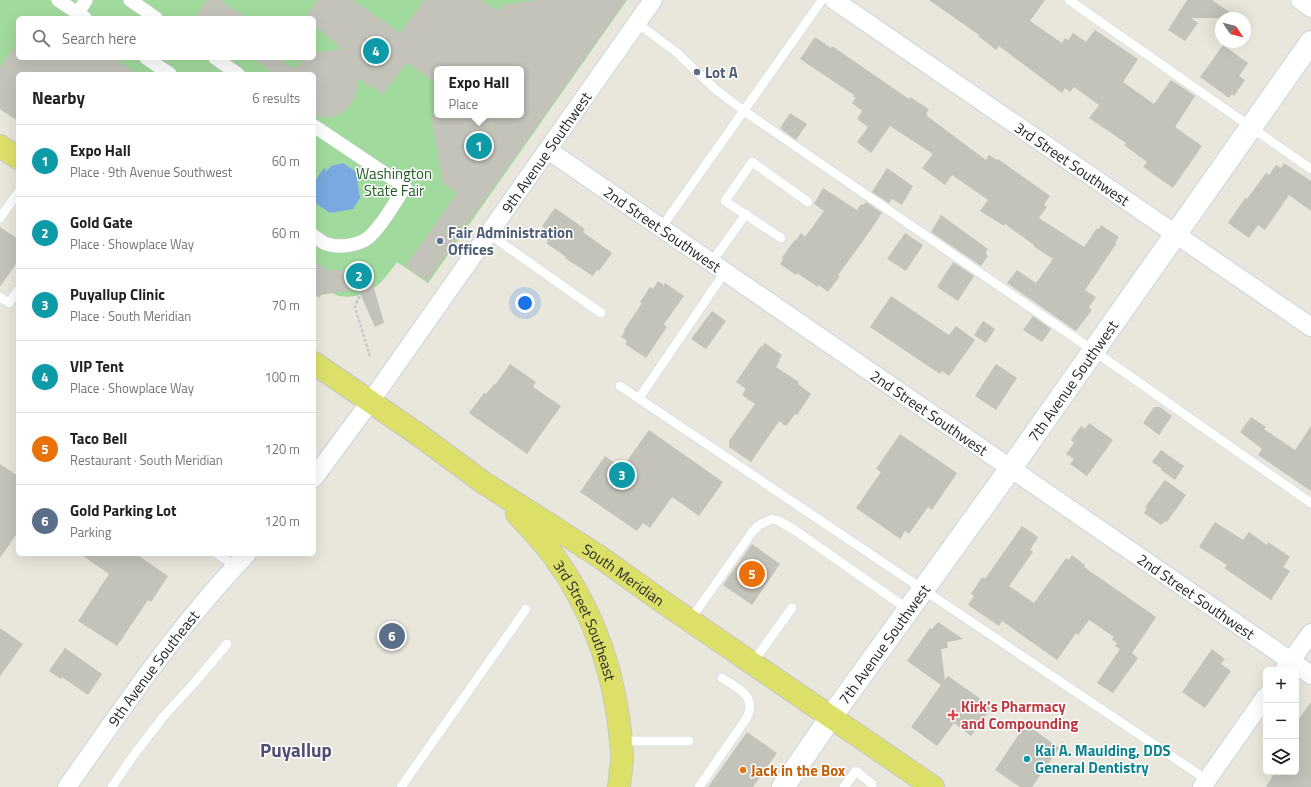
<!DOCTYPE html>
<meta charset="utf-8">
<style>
:root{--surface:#fff;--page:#f6f6f6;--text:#202124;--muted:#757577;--line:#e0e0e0;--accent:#0b8043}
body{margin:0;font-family:"Titillium Web",sans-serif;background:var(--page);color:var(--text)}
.controls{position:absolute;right:12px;bottom:12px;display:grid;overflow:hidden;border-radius:6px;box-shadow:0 4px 16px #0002}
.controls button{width:36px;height:36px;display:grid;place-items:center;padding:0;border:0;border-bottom:1px solid var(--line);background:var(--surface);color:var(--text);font:20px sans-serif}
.compass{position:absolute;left:1215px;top:12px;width:36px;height:36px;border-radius:50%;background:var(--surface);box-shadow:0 4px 16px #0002;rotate:125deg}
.you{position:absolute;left:525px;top:303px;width:14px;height:14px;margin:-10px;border:3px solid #fff;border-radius:50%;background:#1a73e8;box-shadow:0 0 0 6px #1a73e833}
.badge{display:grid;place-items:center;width:26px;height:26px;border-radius:50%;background:var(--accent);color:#fff;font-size:13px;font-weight:700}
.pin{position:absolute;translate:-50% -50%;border:2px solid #fff;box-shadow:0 1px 4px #0006}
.popup{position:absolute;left:434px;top:66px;width:90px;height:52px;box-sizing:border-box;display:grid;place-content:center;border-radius:6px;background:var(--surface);filter:drop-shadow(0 1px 3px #0005);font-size:13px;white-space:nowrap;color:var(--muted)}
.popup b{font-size:15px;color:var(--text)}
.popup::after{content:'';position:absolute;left:50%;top:100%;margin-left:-8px;border:8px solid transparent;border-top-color:var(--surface)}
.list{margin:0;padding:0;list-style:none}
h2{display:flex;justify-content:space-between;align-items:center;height:52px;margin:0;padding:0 16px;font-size:17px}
h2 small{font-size:13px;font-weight:400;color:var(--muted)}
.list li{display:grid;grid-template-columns:26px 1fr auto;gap:12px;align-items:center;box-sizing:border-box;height:72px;padding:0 16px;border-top:1px solid var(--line)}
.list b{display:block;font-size:15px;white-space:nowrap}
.list p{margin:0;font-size:13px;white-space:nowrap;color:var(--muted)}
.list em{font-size:13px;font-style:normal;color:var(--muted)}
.icon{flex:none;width:22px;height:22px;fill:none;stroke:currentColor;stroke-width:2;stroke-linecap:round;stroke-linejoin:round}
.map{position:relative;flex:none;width:1311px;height:787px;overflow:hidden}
.search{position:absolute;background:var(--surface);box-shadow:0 4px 16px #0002;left:16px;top:16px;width:300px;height:44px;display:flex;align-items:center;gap:10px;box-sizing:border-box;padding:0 14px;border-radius:6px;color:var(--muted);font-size:15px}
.panel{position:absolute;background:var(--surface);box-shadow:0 4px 16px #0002;left:16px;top:72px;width:300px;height:484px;border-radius:6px}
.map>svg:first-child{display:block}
.green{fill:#a1da9d;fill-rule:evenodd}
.water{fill:#79a9e0}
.building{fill:#c4c3ba}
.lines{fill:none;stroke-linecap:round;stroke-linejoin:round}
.service-casing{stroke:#d1d0df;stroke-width:10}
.pedestrian-casing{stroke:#d1d0df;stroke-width:14}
.minor-casing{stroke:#d1d0df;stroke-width:20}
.tertiary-casing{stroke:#d1d0df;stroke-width:24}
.primary-casing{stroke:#c7c7c7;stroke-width:24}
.path{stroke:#c7c7c7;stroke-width:2.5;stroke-dasharray:3 2;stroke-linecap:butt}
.service{stroke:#fff;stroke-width:9}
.pedestrian{stroke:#fff;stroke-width:13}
.minor{stroke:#fff;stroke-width:18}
.tertiary{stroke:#fff;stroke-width:22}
.primary{stroke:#dce069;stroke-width:22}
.service-dot{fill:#5c6f8a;stroke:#fff;stroke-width:1.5}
.health-dot{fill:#e0444e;stroke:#fff;stroke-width:1.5}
.culture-dot{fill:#0f9aa8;stroke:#fff;stroke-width:1.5}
.food-dot{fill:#e8710a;stroke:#fff;stroke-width:1.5}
.labels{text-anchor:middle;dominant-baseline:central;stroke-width:3;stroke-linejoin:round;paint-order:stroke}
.service-label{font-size:15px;font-weight:bold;fill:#4e5e75;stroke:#fff;text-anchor:start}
.street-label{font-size:15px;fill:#282828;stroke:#fff}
.park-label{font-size:15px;fill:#215c24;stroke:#fff}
.health-label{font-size:15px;font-weight:bold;fill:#be3a42;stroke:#fff;text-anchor:start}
.culture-label{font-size:15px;font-weight:bold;fill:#0d838f;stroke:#fff;text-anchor:start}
.food-label{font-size:15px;font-weight:bold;fill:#c56008;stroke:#fff;text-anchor:start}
.district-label{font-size:19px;font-weight:bold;fill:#514e73;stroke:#fff}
</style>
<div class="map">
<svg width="1311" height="787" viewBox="0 0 1311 787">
<rect width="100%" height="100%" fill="#e9e6db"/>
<path class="green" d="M0 0H627L428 283 397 262C386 277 375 293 355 296 341 298 336 296 325 289L319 298 314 294V74H18V121L0 109ZM18 18H314V58H18ZM437 69H521V115H437Z"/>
<path class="water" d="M343 163 356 172 360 198 353 209 330 213 314 202V182L324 168 327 171 331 166Z"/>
<path class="building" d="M207 0H220L246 18H195Z
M317 0H353L400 33 424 0H482L498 11 503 5 534 0H626L427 281 405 266 457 193 443 184 431 115H521V69H437V84L407 63 383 94 359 79 355 98 347 109 336 116 323 118 314 115V74H275L251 58H277L295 69 302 60 306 58H314V53L341 49 314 25V18H305Z
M929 0H1045L1030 21 1062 43 1065 38 1068 40 1073 33 1086 42 1095 30 1138 59 1123 82 1154 104 1171 80 1195 96 1175 127 1202 146 1173 188 1143 167 1147 162 1124 145 1126 143 1089 118 1099 105 1074 87 1070 92 1065 88 1062 93 999 46 996 50 978 36 979 35Z
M1187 0H1212L1238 18H1191L1198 23 1185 41 1168 30Z
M815 37 831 48 832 46 909 99 910 97 929 109 926 114 928 115 927 116 986 160 989 155 997 160 998 159 1050 196 1044 205 1047 207 1039 218 1084 247 1097 228 1099 229 1101 225 1119 237 1115 243 1116 244 1085 290 1096 297 1089 307 1092 310 1076 331 1007 283 1017 270 1036 283 1053 259 1033 246 1034 245 1005 224 1004 226 980 211 988 200 952 175 945 185 922 168 933 154 890 126 871 153 857 142 868 127 857 119 862 111 852 103 856 98 853 97 854 95 800 59Z
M18 41V58H114L137 74H18V121L0 109V67Z
M1223 45 1248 63 1239 76 1245 80 1234 96 1232 94 1229 98 1200 77Z
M790 113 807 124 796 140 780 128Z
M1284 163 1311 181V211L1289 195 1265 230 1258 225 1249 238 1228 223 1245 198 1247 199 1266 173 1269 175 1276 165 1281 168Z
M887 168 913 186 902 205 892 199 889 203 872 192Z
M823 188 857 210 861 204 863 205 866 202 882 213 863 241 838 275 840 276 828 292 819 285 818 287 797 273 796 275 780 264 783 260 782 259 783 256 794 241H795L801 233 805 237 824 211 814 204Z
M555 208 585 229 583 232 612 253 599 271 597 270 593 276 565 258 566 257 546 243 548 241 540 235 544 228 542 226Z
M941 215 988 249 985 253 988 256 981 266 931 232Z
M0 227 18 239V261L0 287Z
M905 233 923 245 906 271 887 259Z
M314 261 327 270H347L367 264 384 323 375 327 358 289 314 296Z
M953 262 974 276 958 301 937 287Z
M658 281 664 285 665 283 684 296 664 324 667 327 646 358 625 344 627 341 621 337 625 331 624 330 642 303 640 302 650 287 653 289Z
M891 296 949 335 956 326 975 340 949 376 942 371 940 374 870 327Z
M712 311 726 321 706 349 691 339Z
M1033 316 1051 329 1042 342 1023 330Z
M983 321 995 329 986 343 974 335Z
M765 343 782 355 779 360 780 361 776 367 799 382 798 384 811 394 797 415 795 414 786 426 779 421 751 462 729 447V441L755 404 742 395 746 389 736 382 761 346 762 347Z
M510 364 536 382 533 387 561 406 527 454 469 413 484 393 486 394 494 384 495 385Z
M996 364 1017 378 996 410 975 396Z
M1154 407H1160L1172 416 1159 435 1143 423Z
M1251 417 1266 427 1264 429 1295 450 1311 426V491L1258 455 1262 449 1240 432Z
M1089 423 1113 440 1087 476 1070 464 1074 459 1066 454 1074 443 1071 440 1081 426 1085 429Z
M649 430 723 482 699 516 672 497 650 528 643 523 637 531 580 492 605 456 622 468Z
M900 434 957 473 932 510 928 507 909 534 905 531 900 539 856 508 881 472 876 469Z
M1161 450 1184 466 1175 480 1161 470 1162 469 1152 462Z
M0 464 18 476V532L0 558Z
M1165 480 1186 495 1167 522 1165 521 1161 525 1144 513 1147 508 1145 507Z
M1215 522 1243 540 1249 532 1267 545 1268 542 1290 557 1283 567 1290 571 1271 600 1224 568 1227 565 1199 547Z
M1022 526 1038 537 1030 550 1033 552 1009 586 1034 603 1066 558 1069 560 1072 555 1085 565 1084 567 1156 617 1132 653 1138 658 1113 693 1097 683 1120 649 1115 646 1117 643 1112 640 1114 637 1089 620 1078 635 1076 633 1057 660 1002 621 999 626 968 605 974 596 971 594 982 577 985 579Z
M752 544 780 564 752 605 723 585Z
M80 554H136L168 576 151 602 148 600 117 646 78 621 109 574Z
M938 622 963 639 947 642 948 648 941 649 945 680 948 676 992 707 971 736 954 723 937 746 911 727 941 685 907 661 930 628 932 629Z
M0 628 23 644 0 676Z
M65 648 102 674 88 695 62 677 61 679 49 671Z
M1212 649 1225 659 1221 664 1231 671 1205 708 1182 692Z
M1311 702V787H1266L1275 772H1296V723Z
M1026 724 1059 748 1032 787H1020L995 770Z
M747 732 777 753 753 787H708Z"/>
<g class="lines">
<g class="service-casing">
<path id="service" d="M1069 0 1311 169
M637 23 676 52 715 89 744 111 1094 351 1311 503
M0 218 18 193
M661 228 822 0
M489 234 601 313
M781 238 725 201 752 162 808 202
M711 263 746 214
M0 297 9 303 18 290
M620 386 1207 780
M639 398 725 272
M218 554 235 566
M690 620 753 531 759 525 772 519 779 521 796 531 909 610
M753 662 792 608
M621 741H689
M112 787 133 756 163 717 196 681 227 644
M401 787 526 609
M699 787 746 719C758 696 739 689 722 678
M844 787 856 771 872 784V787"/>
</g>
<g class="pedestrian-casing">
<path id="pedestrian" d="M58 0 85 18
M130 0 156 18
M78 13 86 0
M146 58 170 74
M215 58 238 74
M314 126 405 187C395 202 385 221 373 233 363 246 339 249 324 243 321 241 317 238 314 236"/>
</g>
<g class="minor-casing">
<g id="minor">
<path id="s1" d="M834 0 1311 327"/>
<path d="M1300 0 1311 8"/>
<path id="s2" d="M548 150 1311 675"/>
<path id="s3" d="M314 478 370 402 653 0"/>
<path d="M1284 670 1311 633"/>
<path id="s4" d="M67 787C123 707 179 625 247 554"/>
<path d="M1202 787 1266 696"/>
</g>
</g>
<g class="tertiary-casing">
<g id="tertiary">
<path id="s5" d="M783 787 831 717 1011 468 1311 42"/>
</g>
</g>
<g class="primary-casing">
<g id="primary">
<path d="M0 146 18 158"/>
<path id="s6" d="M314 363 419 435 484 483 597 555 660 600 933 787"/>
<path id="s7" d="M517 514C529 527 542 540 553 555 588 603 610 659 618 717 620 731 622 746 622 760 621 769 620 778 619 787"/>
</g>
</g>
<path class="path" d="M353 262 360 295 355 307 370 357"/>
<use href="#service" class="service"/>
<use href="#pedestrian" class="pedestrian"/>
<use href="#minor" class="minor"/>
<use href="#tertiary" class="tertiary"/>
<use href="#primary" class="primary"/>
</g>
<g class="service-dot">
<circle cx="697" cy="72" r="4"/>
<circle cx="440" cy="241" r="4"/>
</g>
<path class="health-dot" d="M951 709h4v4h4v4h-4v4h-4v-4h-4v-4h4z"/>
<circle class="culture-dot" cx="1027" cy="759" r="4"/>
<circle class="food-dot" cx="743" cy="770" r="4"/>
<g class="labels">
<g class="service-label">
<text x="705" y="72">Lot A</text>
<text x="448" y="232">Fair Administration<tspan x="448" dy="17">Offices</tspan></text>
</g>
<g class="street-label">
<text stroke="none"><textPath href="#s3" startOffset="400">9th Avenue Southwest</textPath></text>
<text stroke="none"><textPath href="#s1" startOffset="289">3rd Street Southwest</textPath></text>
<text stroke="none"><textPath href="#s2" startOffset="139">2nd Street Southwest</textPath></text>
<text stroke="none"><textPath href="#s5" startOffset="499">7th Avenue Southwest</textPath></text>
<text stroke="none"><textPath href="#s2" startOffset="463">2nd Street Southwest</textPath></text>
<text stroke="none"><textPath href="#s6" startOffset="375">South Meridian</textPath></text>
<text stroke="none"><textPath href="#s2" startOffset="787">2nd Street Southwest</textPath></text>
<text stroke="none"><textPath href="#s7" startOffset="128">3rd Street Southeast</textPath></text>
<text stroke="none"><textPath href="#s5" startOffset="175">7th Avenue Southwest</textPath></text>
<text stroke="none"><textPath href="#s4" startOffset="147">9th Avenue Southeast</textPath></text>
</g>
<g class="park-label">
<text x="394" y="173">Washington<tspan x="394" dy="17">State Fair</tspan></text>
</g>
<g class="health-label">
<text x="961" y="706">Kirk's Pharmacy<tspan x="961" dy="17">and Compounding</tspan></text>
</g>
<g class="culture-label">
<text x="1035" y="750">Kai A. Maulding, DDS<tspan x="1035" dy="17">General Dentistry</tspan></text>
</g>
<g class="food-label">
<text x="751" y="770">Jack in the Box</text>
</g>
<g class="district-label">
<text x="296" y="749">Puyallup</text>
</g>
</g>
</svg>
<div class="controls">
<button>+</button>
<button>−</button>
<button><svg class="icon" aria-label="layers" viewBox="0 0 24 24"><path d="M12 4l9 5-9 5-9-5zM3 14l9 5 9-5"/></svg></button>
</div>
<svg class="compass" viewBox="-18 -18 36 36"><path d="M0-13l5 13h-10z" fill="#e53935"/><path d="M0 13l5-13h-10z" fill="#757577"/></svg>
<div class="you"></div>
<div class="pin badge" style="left:479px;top:146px;background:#0f9aa8">1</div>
<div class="popup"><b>Expo Hall</b>Place</div>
<div class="pin badge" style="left:359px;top:276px;background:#0f9aa8">2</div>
<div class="pin badge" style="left:622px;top:475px;background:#0f9aa8">3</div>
<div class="pin badge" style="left:376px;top:51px;background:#0f9aa8">4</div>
<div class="pin badge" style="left:752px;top:574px;background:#e8710a">5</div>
<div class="pin badge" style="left:392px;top:636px;background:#5c6f8a">6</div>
<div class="search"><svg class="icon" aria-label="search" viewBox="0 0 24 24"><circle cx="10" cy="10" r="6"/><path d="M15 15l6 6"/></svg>Search here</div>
<section class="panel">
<h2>Nearby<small>6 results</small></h2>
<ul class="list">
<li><span class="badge" style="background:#0f9aa8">1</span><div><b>Expo Hall</b><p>Place · 9th Avenue Southwest</p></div><em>60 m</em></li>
<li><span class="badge" style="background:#0f9aa8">2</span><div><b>Gold Gate</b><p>Place · Showplace Way</p></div><em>60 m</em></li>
<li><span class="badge" style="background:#0f9aa8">3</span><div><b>Puyallup Clinic</b><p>Place · South Meridian</p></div><em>70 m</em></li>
<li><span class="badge" style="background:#0f9aa8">4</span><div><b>VIP Tent</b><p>Place · Showplace Way</p></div><em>100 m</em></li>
<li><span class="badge" style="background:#e8710a">5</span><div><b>Taco Bell</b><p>Restaurant · South Meridian</p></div><em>120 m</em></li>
<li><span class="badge" style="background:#5c6f8a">6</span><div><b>Gold Parking Lot</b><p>Parking</p></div><em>120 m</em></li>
</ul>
</section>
</div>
